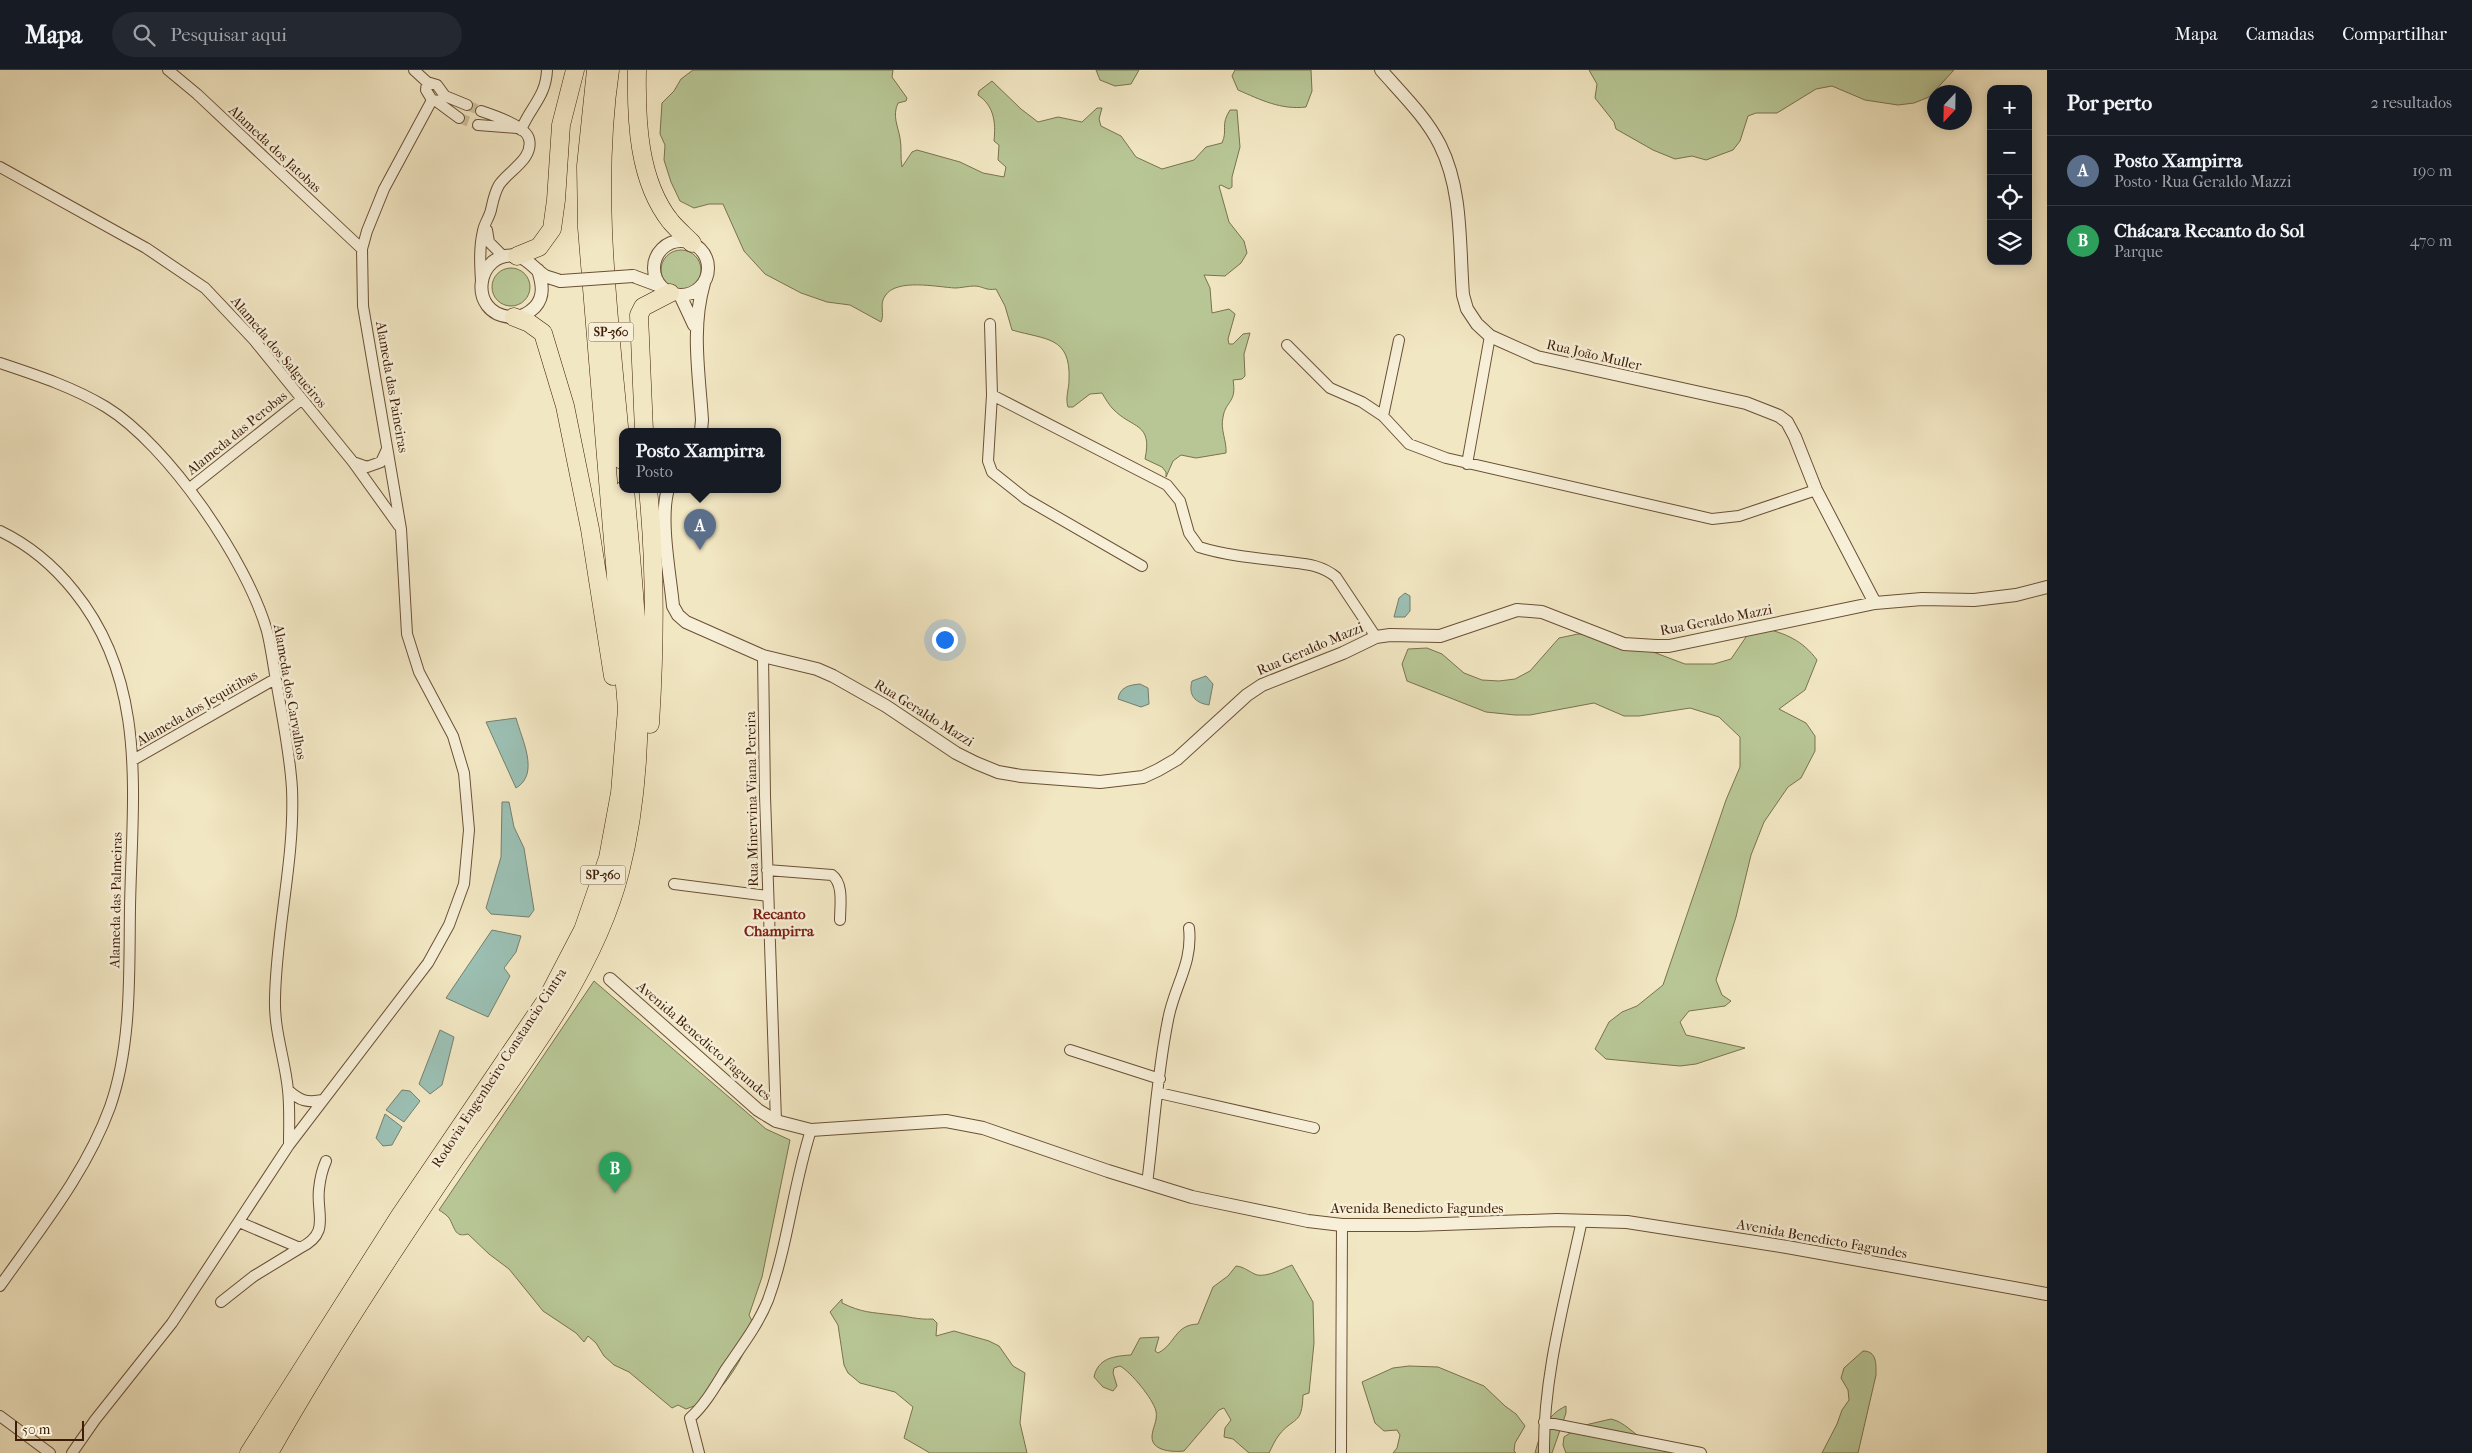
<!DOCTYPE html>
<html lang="pt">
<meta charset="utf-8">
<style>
:root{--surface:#171b24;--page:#242831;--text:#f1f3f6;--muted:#9ea1a6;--line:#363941;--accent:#c59692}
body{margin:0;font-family:"IM FELL French Canon",serif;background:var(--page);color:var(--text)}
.controls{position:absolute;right:15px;top:15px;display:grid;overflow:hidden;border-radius:10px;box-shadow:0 2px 12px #0003}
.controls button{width:45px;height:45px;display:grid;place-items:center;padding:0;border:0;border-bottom:1px solid var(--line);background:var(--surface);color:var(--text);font:25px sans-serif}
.compass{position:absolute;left:1927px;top:15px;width:45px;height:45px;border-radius:50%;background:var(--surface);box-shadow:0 2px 12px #0003;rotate:202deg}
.scale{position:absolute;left:15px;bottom:12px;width:69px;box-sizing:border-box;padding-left:5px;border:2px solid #3d1d06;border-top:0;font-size:14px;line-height:18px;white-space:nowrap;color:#3d1d06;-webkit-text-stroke:4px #f7efd8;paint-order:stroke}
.you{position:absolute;left:944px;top:569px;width:18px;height:18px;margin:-12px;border:4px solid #fff;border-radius:50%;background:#1a73e8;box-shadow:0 0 0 8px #1a73e833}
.badge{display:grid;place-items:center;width:32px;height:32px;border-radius:50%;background:var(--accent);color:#fff;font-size:16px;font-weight:700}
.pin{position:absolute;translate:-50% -41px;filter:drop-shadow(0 1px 2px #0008)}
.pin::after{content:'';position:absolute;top:26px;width:18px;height:15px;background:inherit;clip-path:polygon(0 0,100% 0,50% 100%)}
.popup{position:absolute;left:619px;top:358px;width:162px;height:65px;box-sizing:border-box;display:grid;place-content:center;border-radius:10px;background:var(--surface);filter:drop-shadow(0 1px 4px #0005);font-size:16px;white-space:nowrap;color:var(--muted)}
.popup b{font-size:19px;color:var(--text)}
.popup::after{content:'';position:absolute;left:50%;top:100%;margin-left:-10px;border:10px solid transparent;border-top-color:var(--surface)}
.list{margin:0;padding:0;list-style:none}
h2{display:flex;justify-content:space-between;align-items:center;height:65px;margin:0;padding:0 20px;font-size:21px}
h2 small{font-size:16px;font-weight:400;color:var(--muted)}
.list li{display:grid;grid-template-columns:32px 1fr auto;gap:15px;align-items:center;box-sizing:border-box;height:70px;padding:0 20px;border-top:1px solid var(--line)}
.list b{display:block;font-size:19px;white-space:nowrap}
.list p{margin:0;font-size:16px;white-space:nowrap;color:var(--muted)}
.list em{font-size:16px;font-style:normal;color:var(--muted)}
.icon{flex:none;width:28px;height:28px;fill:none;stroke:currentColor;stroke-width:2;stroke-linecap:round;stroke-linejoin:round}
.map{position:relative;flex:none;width:2047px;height:1383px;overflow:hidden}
header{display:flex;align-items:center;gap:30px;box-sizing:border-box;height:70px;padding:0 25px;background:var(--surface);border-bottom:1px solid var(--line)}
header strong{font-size:24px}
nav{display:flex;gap:28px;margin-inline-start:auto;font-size:18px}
.search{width:350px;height:45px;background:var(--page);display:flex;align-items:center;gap:12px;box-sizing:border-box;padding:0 18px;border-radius:28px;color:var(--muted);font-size:19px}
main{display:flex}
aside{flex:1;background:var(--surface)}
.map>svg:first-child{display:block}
.green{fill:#b8c695;stroke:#7a724e}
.water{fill:#9bc0b4;stroke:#757f6e}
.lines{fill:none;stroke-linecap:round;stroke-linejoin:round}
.minor-tunnel{stroke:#cebf9d;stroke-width:10;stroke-dasharray:10 5;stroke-linecap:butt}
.minor-casing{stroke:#6a5035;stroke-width:12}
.tertiary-casing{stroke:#6a5035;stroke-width:14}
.motorway-casing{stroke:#3d1d06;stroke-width:19}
.minor{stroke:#f7efd8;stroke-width:10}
.tertiary{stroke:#f7efd8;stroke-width:12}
.motorway{stroke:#f2e7c3;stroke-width:18}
.tertiary-bridge-casing{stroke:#6a5035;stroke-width:14;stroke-linecap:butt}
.tertiary-bridge{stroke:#f7efd8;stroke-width:12}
.labels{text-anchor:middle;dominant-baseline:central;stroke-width:5;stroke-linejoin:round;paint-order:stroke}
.shield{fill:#f7efd8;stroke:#755c45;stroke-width:1}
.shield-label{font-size:12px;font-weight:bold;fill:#3d1d06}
.street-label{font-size:14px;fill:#3d1d06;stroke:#f7efd8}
.neighbourhood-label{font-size:15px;font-weight:bold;fill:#7a1f14;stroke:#f7efd8}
</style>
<header>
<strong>Mapa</strong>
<div class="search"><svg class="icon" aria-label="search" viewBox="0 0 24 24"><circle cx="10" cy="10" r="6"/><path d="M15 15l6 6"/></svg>Pesquisar aqui</div>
<nav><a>Mapa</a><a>Camadas</a><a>Compartilhar</a></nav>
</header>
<main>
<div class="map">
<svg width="2047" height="1383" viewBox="0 0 2047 1383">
<rect width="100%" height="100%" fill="#f2e7c3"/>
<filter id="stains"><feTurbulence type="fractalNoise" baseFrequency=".004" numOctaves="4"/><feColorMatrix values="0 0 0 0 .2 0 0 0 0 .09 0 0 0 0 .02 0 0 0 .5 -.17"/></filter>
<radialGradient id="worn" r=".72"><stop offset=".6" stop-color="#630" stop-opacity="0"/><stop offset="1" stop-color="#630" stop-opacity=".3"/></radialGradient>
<path class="green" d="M693 0H893L892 7 907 28 906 31 898 33C892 46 898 56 900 68 902 78 900 87 902 97L912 82 917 80 960 92 983 103 1004 107 1006 97 998 90 999 75 994 71C996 52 994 36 978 25L979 21 992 11 1021 39 1038 52 1058 47 1082 52 1097 38H1102L1099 49 1101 56 1121 66 1136 87 1162 99 1194 90 1206 77 1222 73C1228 60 1220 55 1230 40H1237L1240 77 1232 107V117L1229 119 1221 115 1219 116 1229 152 1244 171 1247 183 1241 193 1225 206 1204 205 1210 218 1212 243 1229 239 1235 244 1228 269 1229 274H1233L1243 264 1250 263 1244 284 1245 306 1242 309 1233 310C1237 333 1226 330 1223 347 1220 360 1227 371 1226 383L1196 388 1181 385 1173 391 1166 407V402L1162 397 1145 389C1153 352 1132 359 1113 339 1109 335 1105 328 1102 323L1090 324 1073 337H1068C1065 328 1069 319 1069 310 1071 266 1046 270 1012 260L1005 236 996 219C986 221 983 216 974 216 968 216 961 218 955 218 937 217 896 208 885 226 879 234 885 244 881 252L850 235 827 232 801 223 765 204 744 181 723 134H709L694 138 680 131 671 112 664 90 665 75 660 64 662 33 674 21 681 9Z
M1096 0H1139L1131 14 1115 16 1100 10Z
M1235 0H1311L1312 21 1306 37C1281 40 1261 30 1238 20L1232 6Z
M1589 0H1954L1929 27 1914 33 1898 35 1865 30 1832 16 1816 19 1777 43H1756L1748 46 1740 71 1733 80 1706 90 1692 86 1675 89 1653 80 1616 59 1614 52 1595 28 1597 14Z
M661 200a20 20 0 1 1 40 0a20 20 0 1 1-40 0Z
M492 217a19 19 0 1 1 38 0a19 19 0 1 1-38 0Z
M1762 558C1786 563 1803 571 1817 590L1805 620 1779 639 1806 653 1815 666V681L1801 708 1788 717 1764 752 1751 785 1736 847 1716 910 1722 925 1731 931 1725 936 1689 941 1680 952 1686 965 1745 978 1696 994 1680 996 1606 989 1595 979 1609 952 1622 942 1637 936 1663 915 1726 730 1740 697V667L1719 647 1690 638 1639 646H1624L1594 633 1530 645H1515L1486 642 1407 611 1402 594 1408 579 1427 578 1442 584 1464 603 1482 610 1499 611 1515 609 1530 601 1559 568 1578 564 1608 565 1685 594H1714L1731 589 1748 564Z
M594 911 766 1059 790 1070 762 1207 749 1245 754 1255C748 1280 727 1318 704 1332 698 1335 691 1337 686 1339L678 1335 672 1338 629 1302 614 1295 604 1286 596 1273 588 1266 584 1272 576 1263 543 1241 509 1199 489 1184 468 1164C454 1168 455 1157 449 1148 447 1145 442 1142 439 1140Z
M1292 1195 1313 1232 1314 1273 1309 1323 1303 1325C1302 1356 1294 1346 1279 1365 1275 1370 1272 1377 1269 1383H1249L1233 1369 1224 1367 1225 1358 1231 1350 1224 1338 1219 1340 1184 1381C1175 1382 1152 1382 1152 1367 1152 1358 1158 1351 1156 1341 1153 1329 1131 1302 1120 1296L1114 1298 1113 1303 1117 1316 1113 1321 1103 1317 1094 1307C1098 1288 1114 1286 1131 1285L1140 1268 1159 1267 1155 1281 1158 1283C1176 1274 1174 1255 1198 1254L1213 1217 1228 1206 1236 1196C1245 1197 1249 1202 1257 1205 1268 1207 1282 1199 1292 1195Z
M842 1229V1233C863 1243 870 1242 893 1245 907 1246 918 1250 933 1249L937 1253 936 1266 954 1261 989 1271 999 1276 1013 1296 1025 1303 1020 1353 1027 1383H930L904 1368 913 1337 895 1322 860 1313 848 1303 844 1295 838 1255 830 1242Z
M1863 1281C1877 1281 1876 1294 1876 1305L1858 1383H1822L1837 1354 1842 1340 1849 1330 1848 1320 1841 1308 1844 1298Z
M1409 1296 1438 1297 1484 1316 1505 1336 1516 1344 1525 1356 1515 1373 1514 1381 1516 1383H1393L1397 1378 1400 1365 1397 1360 1384 1361 1375 1353 1362 1312 1393 1298Z
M1566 1336V1343L1552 1383H1535C1540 1364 1546 1345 1566 1336Z
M1611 1349C1625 1352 1633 1364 1645 1370 1662 1377 1683 1379 1701 1383H1566L1563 1375 1564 1367 1581 1356Z"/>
<path class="water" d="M1405 523 1410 526V541L1405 547H1394L1399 528Z
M1206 606 1213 614 1209 635C1195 633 1188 625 1192 611Z
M1140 614 1148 618 1149 634 1141 637 1118 629C1120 617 1129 615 1140 614Z
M516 648C522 670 540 704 516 718L486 652Z
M502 732H509L514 757 524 778 534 840 529 847 491 844 486 838 501 787Z
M492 860 521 866 516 882 504 898 510 906 488 947 446 928Z
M440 960 454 967 442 1015 430 1024 419 1014Z
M402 1020 410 1021 420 1031 404 1052 386 1040Z
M385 1044 402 1057 392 1075 383 1076 376 1068Z"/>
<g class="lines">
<path class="minor-tunnel" d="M467 35 481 41
M459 48 478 55"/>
<g class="minor-casing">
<path id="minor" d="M168 0 197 24 362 179
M414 0 427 12 437 15 445 26 467 35
M427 12 426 20 432 30 440 31 445 26
M436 31 459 48
M478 55 517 58
M521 60C530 37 546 27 547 0
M0 97 146 178 205 218 254 270 353 392 399 456
M487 160 489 172 504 187
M481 211C480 195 479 177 483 161 484 154 489 148 491 140 493 131 494 124 499 115 508 101 534 89 529 69 526 56 493 45 481 41
M990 254 992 325 988 391 992 402 1026 429 1142 496
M1287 275 1330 318 1362 332 1383 346 1409 374 1446 388 1712 449 1739 446 1816 420
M0 293C36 305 73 317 106 337 168 375 247 491 267 561 271 577 273 594 276 610 282 646 290 683 292 719 295 790 276 859 275 929 274 961 285 989 288 1020 290 1038 289 1057 289 1075
M992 325 1167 415 1180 431 1189 463 1199 477C1224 485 1254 488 1281 491 1301 494 1319 493 1336 507L1376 567
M1383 346 1399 270
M353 392 367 397 381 392 387 379
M1467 394 1490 266
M190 418 301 330
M0 461C29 475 54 496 74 521 149 613 132 727 130 837 129 903 132 974 110 1037 86 1103 40 1159 0 1216
M763 586 765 726 776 1051
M133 690 275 609
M767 800 832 805C844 814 840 836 840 850
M674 814 768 826
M1070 980 1160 1009
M288 1020C300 1031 307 1033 323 1030
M1159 1023 1314 1058
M1147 1114C1154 1059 1157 1004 1168 950 1174 916 1193 894 1189 858
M300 1178C331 1163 316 1144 319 1119 320 1109 322 1100 326 1091
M221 1232 254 1206 300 1178 239 1152
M0 1346 50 1383
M1544 1352 1701 1383
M72 1383 95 1350 172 1253 289 1075 428 893 449 855 464 814 469 760 464 703 453 666 419 602 407 564 401 459 363 236 362 179 367 161 384 119 432 30
M699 1383 690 1348C705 1335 716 1315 726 1299 741 1277 758 1255 768 1230 788 1175 793 1116 811 1060
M1341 1383 1342 1155
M1544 1383C1543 1305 1566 1226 1582 1150"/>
</g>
<g class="tertiary-casing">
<path id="tertiary" d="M1381 0C1402 24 1426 47 1440 75 1463 121 1459 175 1463 225L1467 239 1477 254 1490 266 1537 287 1746 333 1779 346 1787 352 1795 367 1816 420 1875 533
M654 198a27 27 0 1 1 54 0a27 27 0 1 1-54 0Z
M538 200C542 213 545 226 535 237 529 243 520 248 511 247 466 244 476 179 517 186 529 189 535 200 545 206 550 208 555 209 560 211
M633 206 660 216
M680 225 694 255
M701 361 702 350C699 303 691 258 704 213
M668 419C659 449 670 504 673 536L678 545 686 552 763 586 817 599 833 606 886 636 956 683 976 693 998 702 1021 706 1100 712 1143 707 1158 700 1177 689 1247 625 1262 615 1343 583 1376 567 1390 565 1440 566 1517 540 1542 542 1624 574 1656 576H1669L1875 533 1922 529 1974 530 2016 525 2047 517
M610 909 758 1040 776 1051 811 1060 946 1051 983 1058 1108 1101 1192 1127 1308 1151 1342 1155H1416L1557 1150 1627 1152 1787 1177 2047 1224"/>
</g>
<g class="motorway-casing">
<path id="motorway" d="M610 0C591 129 611 260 622 390
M637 0C636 50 638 111 671 152 677 159 685 166 692 173
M517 186 539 177 552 159 556 130 561 55 575 0
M514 247 529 253 543 263 565 336 590 459 613 606
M644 361 639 245 643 237 670 223
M648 419C656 498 655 575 650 654
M249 1383 399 1147 547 929 583 860 608 788 620 723 627 639 587 158 586 96 596 0
M269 1383C326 1282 390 1185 455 1089 516 1002 593 907 620 802 652 677 636 546 625 419"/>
</g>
<use href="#minor" class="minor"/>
<use href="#tertiary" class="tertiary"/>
<use href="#motorway" class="motorway"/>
<g class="tertiary-bridge-casing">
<path id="tertiary-bridge" d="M561 211 633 206"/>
</g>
<use href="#tertiary-bridge" class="tertiary-bridge"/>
</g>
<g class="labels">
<g class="shield">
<rect x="588.5" y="252.5" width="45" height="19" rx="4"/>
<rect x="580.5" y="795.5" width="45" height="19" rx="4"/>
</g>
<g class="shield-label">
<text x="611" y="262">SP-360</text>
<text x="603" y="805">SP-360</text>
</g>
<g class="street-label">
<text transform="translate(275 79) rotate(43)">Alameda dos Jatobas</text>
<text transform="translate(279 282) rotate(50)">Alameda dos Salgueiros</text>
<text transform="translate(1594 285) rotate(13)">Rua João Muller</text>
<text transform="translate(392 317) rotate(80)">Alameda das Paineiras</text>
<text transform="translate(237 363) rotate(-39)">Alameda das Perobas</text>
<text transform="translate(1716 550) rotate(-11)">Rua Geraldo Mazzi</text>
<text transform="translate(1310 579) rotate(-23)">Rua Geraldo Mazzi</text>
<text transform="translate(290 622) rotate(80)">Alameda dos Carvalhos</text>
<text transform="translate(197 638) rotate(-30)">Alameda dos Jequitibas</text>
<text transform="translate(924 643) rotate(32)">Rua Geraldo Mazzi</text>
<text transform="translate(752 729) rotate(-91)">Rua Minervina Viana Pereira</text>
<text transform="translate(116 830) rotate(-89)">Alameda das Palmeiras</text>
<text transform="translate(704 971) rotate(41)">Avenida Benedicto Fagundes</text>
<text transform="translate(499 998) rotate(-57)">Rodovia Engenheiro Constancio Cintra</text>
<text x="1417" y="1138">Avenida Benedicto Fagundes</text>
<text transform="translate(1822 1169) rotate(10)">Avenida Benedicto Fagundes</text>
</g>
<g class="neighbourhood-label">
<text x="779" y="844">Recanto<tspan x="779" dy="17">Champirra</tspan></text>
</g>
</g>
<rect width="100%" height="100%" filter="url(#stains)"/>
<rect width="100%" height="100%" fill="url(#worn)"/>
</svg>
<div class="controls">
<button>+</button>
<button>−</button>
<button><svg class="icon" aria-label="locate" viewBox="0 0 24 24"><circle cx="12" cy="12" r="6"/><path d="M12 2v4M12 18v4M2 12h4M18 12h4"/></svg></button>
<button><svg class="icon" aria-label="layers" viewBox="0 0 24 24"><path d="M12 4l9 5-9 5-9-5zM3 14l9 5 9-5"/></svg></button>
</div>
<svg class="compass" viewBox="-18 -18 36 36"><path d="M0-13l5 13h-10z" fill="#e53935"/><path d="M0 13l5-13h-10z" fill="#9ea1a6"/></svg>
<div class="scale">50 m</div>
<div class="you"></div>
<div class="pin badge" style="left:700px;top:480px;background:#5c6f8a">A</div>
<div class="popup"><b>Posto Xampirra</b>Posto</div>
<div class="pin badge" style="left:615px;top:1123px;background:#2e9e5b">B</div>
</div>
<aside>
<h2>Por perto<small>2 resultados</small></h2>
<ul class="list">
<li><span class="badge" style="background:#5c6f8a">A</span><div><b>Posto Xampirra</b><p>Posto · Rua Geraldo Mazzi</p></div><em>190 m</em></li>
<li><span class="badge" style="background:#2e9e5b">B</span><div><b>Chácara Recanto do Sol</b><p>Parque</p></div><em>470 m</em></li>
</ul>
</aside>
</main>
